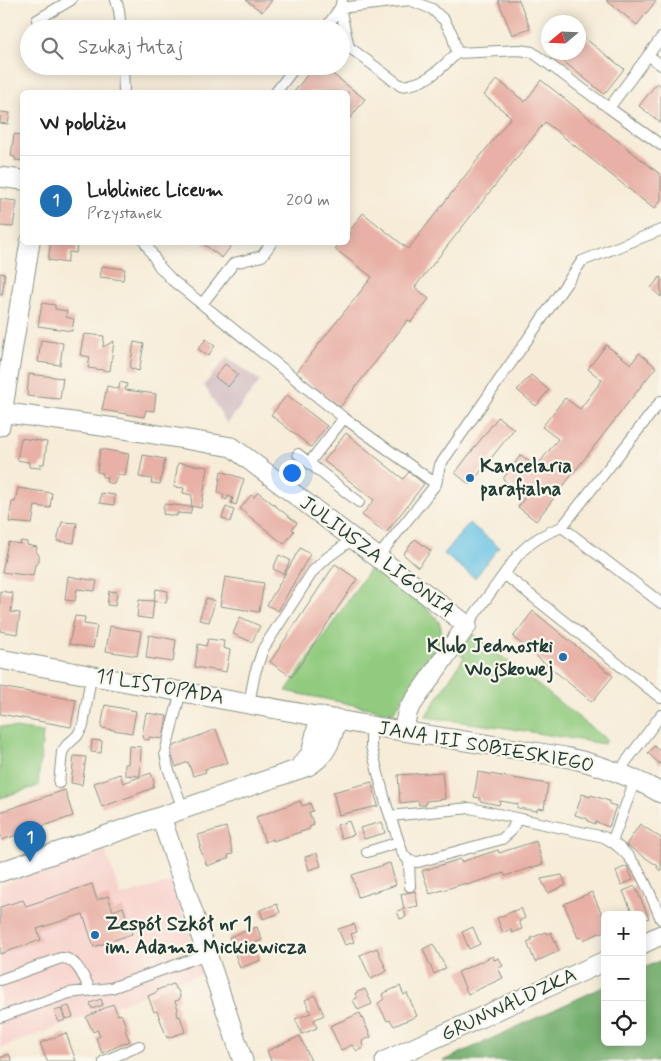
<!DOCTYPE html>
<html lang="pl">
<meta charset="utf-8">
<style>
:root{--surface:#fff;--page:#f2f2f2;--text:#222;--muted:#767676;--line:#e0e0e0;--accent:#1f6fb2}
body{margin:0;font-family:Mynerve,sans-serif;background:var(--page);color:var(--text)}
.controls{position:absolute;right:15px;bottom:15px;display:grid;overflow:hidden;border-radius:8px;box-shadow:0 2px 12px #0003}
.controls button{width:45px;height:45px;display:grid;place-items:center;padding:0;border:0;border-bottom:1px solid var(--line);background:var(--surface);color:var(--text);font:25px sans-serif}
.compass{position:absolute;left:541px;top:15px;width:45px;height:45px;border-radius:50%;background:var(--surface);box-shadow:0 2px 12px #0003;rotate:251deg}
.you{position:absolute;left:291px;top:472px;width:18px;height:18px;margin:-12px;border:4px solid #fff;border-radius:50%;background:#1a73e8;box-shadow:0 0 0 8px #1a73e833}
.badge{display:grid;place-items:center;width:32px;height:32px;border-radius:50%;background:var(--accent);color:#fff;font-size:16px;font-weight:700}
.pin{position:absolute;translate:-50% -41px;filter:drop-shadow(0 1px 2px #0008)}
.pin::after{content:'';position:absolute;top:26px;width:18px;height:15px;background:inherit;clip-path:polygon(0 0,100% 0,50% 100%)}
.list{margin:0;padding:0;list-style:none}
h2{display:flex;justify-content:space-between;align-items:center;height:65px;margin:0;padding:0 20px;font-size:21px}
h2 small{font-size:16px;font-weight:400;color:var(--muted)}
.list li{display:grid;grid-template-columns:32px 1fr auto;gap:15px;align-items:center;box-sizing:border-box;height:90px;padding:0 20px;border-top:1px solid var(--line)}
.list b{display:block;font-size:19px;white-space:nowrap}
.list p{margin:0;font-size:16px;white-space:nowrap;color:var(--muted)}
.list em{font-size:16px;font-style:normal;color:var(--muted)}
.icon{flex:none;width:28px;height:28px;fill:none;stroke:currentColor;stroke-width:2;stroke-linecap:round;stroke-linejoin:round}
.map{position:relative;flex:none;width:661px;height:1061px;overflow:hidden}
.search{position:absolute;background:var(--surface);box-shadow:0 2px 12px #0003;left:20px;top:20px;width:330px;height:55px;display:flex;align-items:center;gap:12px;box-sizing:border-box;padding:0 18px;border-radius:28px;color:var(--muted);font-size:19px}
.panel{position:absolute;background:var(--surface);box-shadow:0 2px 12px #0003;left:20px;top:90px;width:330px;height:155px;border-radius:8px}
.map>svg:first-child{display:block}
.built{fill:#f7d0cb}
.industrial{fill:#d2bec2}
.green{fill:#91cb7f;stroke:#58845a}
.forest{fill:#74af6e;stroke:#4a7651}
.water{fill:#66c2e4;stroke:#42808c}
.building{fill:#e8b0a6}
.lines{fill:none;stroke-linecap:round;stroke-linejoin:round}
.lane-casing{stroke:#8a9486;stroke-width:12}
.street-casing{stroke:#8a9486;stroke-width:21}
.lane{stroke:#fff;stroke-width:10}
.street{stroke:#fff;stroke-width:19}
.poi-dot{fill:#1f6fb2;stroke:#fbf7ec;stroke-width:2}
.labels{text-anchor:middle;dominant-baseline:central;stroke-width:4.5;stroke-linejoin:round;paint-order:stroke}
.poi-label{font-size:20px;font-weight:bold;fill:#1f3d34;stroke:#fbf7ec;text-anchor:start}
.street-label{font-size:20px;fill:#1f3d34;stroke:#fbf7ec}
</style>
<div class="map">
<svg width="661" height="1061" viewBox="0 0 661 1061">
<rect width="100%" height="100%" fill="#fbf7ec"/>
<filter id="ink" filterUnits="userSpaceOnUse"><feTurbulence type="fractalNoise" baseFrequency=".02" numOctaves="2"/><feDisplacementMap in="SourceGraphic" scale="10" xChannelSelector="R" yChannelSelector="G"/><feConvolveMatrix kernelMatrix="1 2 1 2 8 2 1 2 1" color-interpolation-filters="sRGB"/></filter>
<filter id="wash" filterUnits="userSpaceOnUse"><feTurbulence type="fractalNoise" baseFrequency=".0096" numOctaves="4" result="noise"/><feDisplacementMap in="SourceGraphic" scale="20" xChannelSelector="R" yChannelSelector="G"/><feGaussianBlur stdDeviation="1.12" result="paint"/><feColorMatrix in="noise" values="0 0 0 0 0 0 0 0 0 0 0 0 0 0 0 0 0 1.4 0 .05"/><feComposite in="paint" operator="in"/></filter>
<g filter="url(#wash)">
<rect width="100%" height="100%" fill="#f6ecd8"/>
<path class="built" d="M104 846 121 896 171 882 204 973 0 1048V885Z"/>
<path class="industrial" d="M227 357 260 381 227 424 204 385Z"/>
<path class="green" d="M371 567C385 578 432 608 439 622 442 628 441 634 440 641L393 713 286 691Z
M470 631 607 740 604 744 500 727 425 717 464 657 455 651Z
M0 726 43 732 38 786 0 798Z"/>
<path class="forest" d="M661 960V1061H443L605 986V1042H642V969Z"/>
<path class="water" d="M469 523 499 547 475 578 444 554Z"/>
<g id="blocks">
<path class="building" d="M246 0H272L262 12Z
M498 0H519L530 28 512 35Z
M606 0H655L656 1 637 25Z
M578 33 624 69 604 94 552 52H578Z
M314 66H322L365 99 348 121V92H294Z
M497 79 525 102 541 80 661 175V200L654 209 545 122 415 287 429 299 411 322 408 320 340 407 296 373 372 277 335 249 340 242H348V233L363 213 408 249 511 117 484 95Z
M657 83 661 86V123L639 106Z
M1 112 10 113 8 124 0 123Z
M14 134 22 135V161L15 160V157L11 156Z
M0 199 17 201 13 227 0 226Z
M51 242 77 243 76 253 69 252 67 263 48 260Z
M201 242H234L222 258Z
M102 266 125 269 123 280 100 277Z
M0 273 5 274 2 295H0Z
M660 277 661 278V297L651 288Z
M42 303 55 305V309L67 311 66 317 74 319 72 331 38 326Z
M84 334 104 336 103 347 114 341 110 371 88 368 90 357 80 355Z
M206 339 215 346 208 356 198 349Z
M41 340 63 343 60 365 38 362Z
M134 342 144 344 139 371 130 368Z
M606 345 631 364 639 353 656 367 536 521 518 507 525 497 503 479 521 455 536 467 558 439 542 427 565 398 580 409 602 380 588 369Z
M225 364 238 374 228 387 215 377Z
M29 374 63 378 60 399 27 396Z
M531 375 549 390 536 406 517 390Z
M120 382 127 384 125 390 156 394 154 411 146 410 144 417 102 410 107 386 119 389Z
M287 395 327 426 311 447 271 415Z
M498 417 514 429 470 485 455 473Z
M346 433 403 479 409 472 424 484 386 533 362 515 374 500 324 461Z
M21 438 47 442 44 464H40V468L29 467V462L17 460Z
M100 449 129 454 125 476 118 474 114 484 106 482 107 477H102L103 473 97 472Z
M143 455 165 459 160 484 151 483 152 479 139 477Z
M178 463 208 467 201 508 191 506 192 495 183 493 184 488 174 487Z
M221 471 244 479 236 505 231 503 233 498 228 496 227 500 223 498 224 495 218 492Z
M18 488 52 493 50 508 35 506 32 524 9 522 12 502H15Z
M258 492 297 523 292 529 294 531 284 544 240 509 251 495 254 497Z
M101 493 115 495 114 505 100 503Z
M164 504 192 507 190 514 177 513V516L163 514Z
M226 507 234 510 230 522 222 518Z
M62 522 77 523 74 543 57 541Z
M415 539 431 551 418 567 403 554Z
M21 541 27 542V545L37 547 36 551 39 555V562L35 565 33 576 2 572 8 542 20 544Z
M300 548 310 554 278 611 267 605Z
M279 555 290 560 284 574 273 569Z
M335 564 357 579 292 677 270 662Z
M68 576 97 581 95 591 77 589 75 601 65 600Z
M225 577 264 583 259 612 220 606Z
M156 589 168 591 166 603 154 601Z
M0 591 13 593 11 612 20 613 17 634 0 631Z
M109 591 117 592 115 606 107 605Z
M206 598 215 601 209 622 199 620Z
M139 600 154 601 152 619 137 617Z
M533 611 613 676 592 702 513 637Z
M75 616 85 617 84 624 97 626 93 648 69 644Z
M240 617 260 626 252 642 233 634Z
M110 626 141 631 137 656 106 651Z
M149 635 176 640 173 662 146 658Z
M208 639 224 641 223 648 230 650 226 672 195 667 198 644 206 646Z
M0 687 76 700 71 727 0 714Z
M105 705 136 711 132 733 101 728Z
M146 713 167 716 163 739 149 737V740L143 739 142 736Z
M216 729 228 763 205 769 206 772 193 776 188 762 176 767 169 748Z
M92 740 102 741 101 753 91 752Z
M129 746 141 747 140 776 125 775V764H128Z
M654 746 661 752V765L648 753Z
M74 756 86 757 82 785 71 783Z
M442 772 445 799 426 801V805H419L418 801 400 803 398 775Z
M478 772 548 784 544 809 538 808 537 811 517 808 518 804 500 801 499 805 480 801V798L474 797Z
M151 773 154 782 153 788 102 807 94 783 120 774 123 783Z
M372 782 378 806 339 815 333 792Z
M65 790 73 816 2 840 0 833V812Z
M582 794 590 797 591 795 609 801V804L616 806 609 827 596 822 595 824 588 821V819L575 815Z
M300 801 302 806 310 803 313 811 309 812 314 825 309 827 310 829 273 841V839L265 842 256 817Z
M349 821 354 835 341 838 337 825Z
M382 822 385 833 364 839 360 828Z
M640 824 661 838V871L657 868 658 866 626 845Z
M226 827 233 854 228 855 229 858 207 866 199 846H201L198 835Z
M536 841 543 864 505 876 504 873 467 885 466 883 430 894 422 871 460 859 461 862 498 850 499 853Z
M317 853 321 866 309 870 305 857Z
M390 863 396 885 358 897 352 875Z
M627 866 633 880 621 885 616 871Z
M562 875 566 885 548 893 541 879Z
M92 884 97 900 108 896 113 911 123 907 132 934 94 947 83 914 37 929 41 940 0 954V907L23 900 26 906Z
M635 886 649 918 642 921V915H633L623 891Z
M415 891 418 906 404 909 401 894Z
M592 892 605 921V931L583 940 581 937 578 938 564 904Z
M277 904 280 913 263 919 260 910Z
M521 908 525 918 519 921 522 929 512 933 511 929 503 933 497 918Z
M404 909 406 917 400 919 397 911Z
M354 924 357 932 351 934 354 942 345 945 338 929Z
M257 927 262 940 255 943 261 960 240 968 229 937Z
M473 927 480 944 469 949 462 932Z
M546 932 547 934 551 932 559 951 535 962 527 942 532 940 531 938Z
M433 944 446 968 434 974 423 949Z
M377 948 387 971 371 979 360 955Z
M493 956 494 960 499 958 503 966 498 968 503 978 468 994 458 972Z
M173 984 175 988 178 990 180 996 179 1000 175 1001 178 1009 177 1012 178 1017 180 1016 185 1032 167 1038 157 1011 154 1012 148 996 157 992V990Z
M400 986 404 995 407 993 417 1016 394 1026 390 1020 387 1021 378 1003 384 999 382 994Z
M365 989 372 1004 358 1010 353 1000 357 998 355 993Z
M315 995 324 1015 314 1020 317 1028 302 1034 295 1019 311 1013 305 1000Z
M101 999 103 1005 92 1009 90 1003Z
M113 1004 118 1015 121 1014 127 1029 125 1030 130 1041 102 1053 96 1038 100 1036 97 1030 93 1032 86 1017Z
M69 1006 73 1017 66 1019 62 1008Z
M61 1009 65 1020 59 1022 54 1011Z
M360 1013 371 1037 362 1041 363 1048 357 1051 352 1045 341 1050 330 1026Z
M66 1033 76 1061H47L40 1043Z
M300 1036 311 1061H271L267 1051Z
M9 1054 12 1061H0V1058Z"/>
</g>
</g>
<g filter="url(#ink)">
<use href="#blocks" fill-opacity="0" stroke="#8a9486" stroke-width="1"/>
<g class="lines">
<g class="lane-casing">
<path id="lane" d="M116 0 119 10 121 29
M37 20 71 0
M325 29 340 8 342 0
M661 38 609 108 661 145
M341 47H349L401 86C427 84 439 70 457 53L519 50 532 52 609 108
M349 47 340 8 410 0 432 9 444 20 452 34 457 53
M648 55 661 65
M123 66 124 92
M276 92 296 66
M145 242 159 266 172 280 344 418 436 484
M202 304 234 263 262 256 272 242
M344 418 309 463 359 502
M298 454 309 463
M562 527 661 603
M378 557 436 484 440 465 582 261 661 230
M504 574 661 698
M467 625 518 555C531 541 544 534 562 527L661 401
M181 691 165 753 168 768 183 809
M249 703 255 673 263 649 313 571 328 557 353 539
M371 726V746L386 804 403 854 409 861 410 886
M621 774 625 763 661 715
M59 783 62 752 67 745 77 736 83 726 91 676
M390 816 470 808 604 837C637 854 647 887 661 919
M612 842 635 780
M367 852 399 842
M409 861 418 862 502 839 511 831 518 818
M0 980 61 958C77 957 84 979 91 991
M0 1017 69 993 111 988 207 954
M104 1061 139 1046"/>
</g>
<g class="street-casing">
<path id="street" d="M0 177 22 180
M0 412 123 429 232 447 467 625 408 710 403 731
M0 426 30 242
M0 659 371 726 565 757C598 764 631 776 661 793
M301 765 311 754 320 716
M161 817 243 1061
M0 872 308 766C327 755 332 739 337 719
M642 944 661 935
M385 1061 605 961"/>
</g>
<use href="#lane" class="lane"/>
<use href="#street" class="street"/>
</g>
</g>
<g class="poi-dot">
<circle cx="470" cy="478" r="5"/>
<circle cx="563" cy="657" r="5"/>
<circle cx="95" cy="935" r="5"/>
</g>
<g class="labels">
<g class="poi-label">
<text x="480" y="466">Kancelaria<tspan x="480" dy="23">parafialna</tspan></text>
<text x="553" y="646" text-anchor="end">Klub Jednostki<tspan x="553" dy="23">Wojskowej</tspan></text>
<text x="105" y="924">Zespół Szkół nr 1<tspan x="105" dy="23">im. Adama Mickiewicza</tspan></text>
</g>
<g class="street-label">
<text transform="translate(377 557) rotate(37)">JULIUSZA LIGONIA</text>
<text transform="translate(160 687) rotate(10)">11 LISTOPADA</text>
<text transform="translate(486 747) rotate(10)">JANA III SOBIESKIEGO</text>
<text transform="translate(509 1005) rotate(-25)">GRUNWALDZKA</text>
</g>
</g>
</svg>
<div class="controls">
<button>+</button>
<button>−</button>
<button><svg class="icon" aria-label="locate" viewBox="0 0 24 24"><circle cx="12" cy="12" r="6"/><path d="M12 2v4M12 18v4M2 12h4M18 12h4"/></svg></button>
</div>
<svg class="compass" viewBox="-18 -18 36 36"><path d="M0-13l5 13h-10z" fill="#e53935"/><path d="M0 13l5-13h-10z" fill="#767676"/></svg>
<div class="you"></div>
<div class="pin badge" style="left:30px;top:862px">1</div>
<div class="search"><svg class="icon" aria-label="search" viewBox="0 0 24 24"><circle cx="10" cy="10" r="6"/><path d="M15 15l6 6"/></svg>Szukaj tutaj</div>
<section class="panel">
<h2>W pobliżu<small></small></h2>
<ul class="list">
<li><span class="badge">1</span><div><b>Lubliniec Liceum</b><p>Przystanek</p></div><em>200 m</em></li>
</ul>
</section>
</div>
